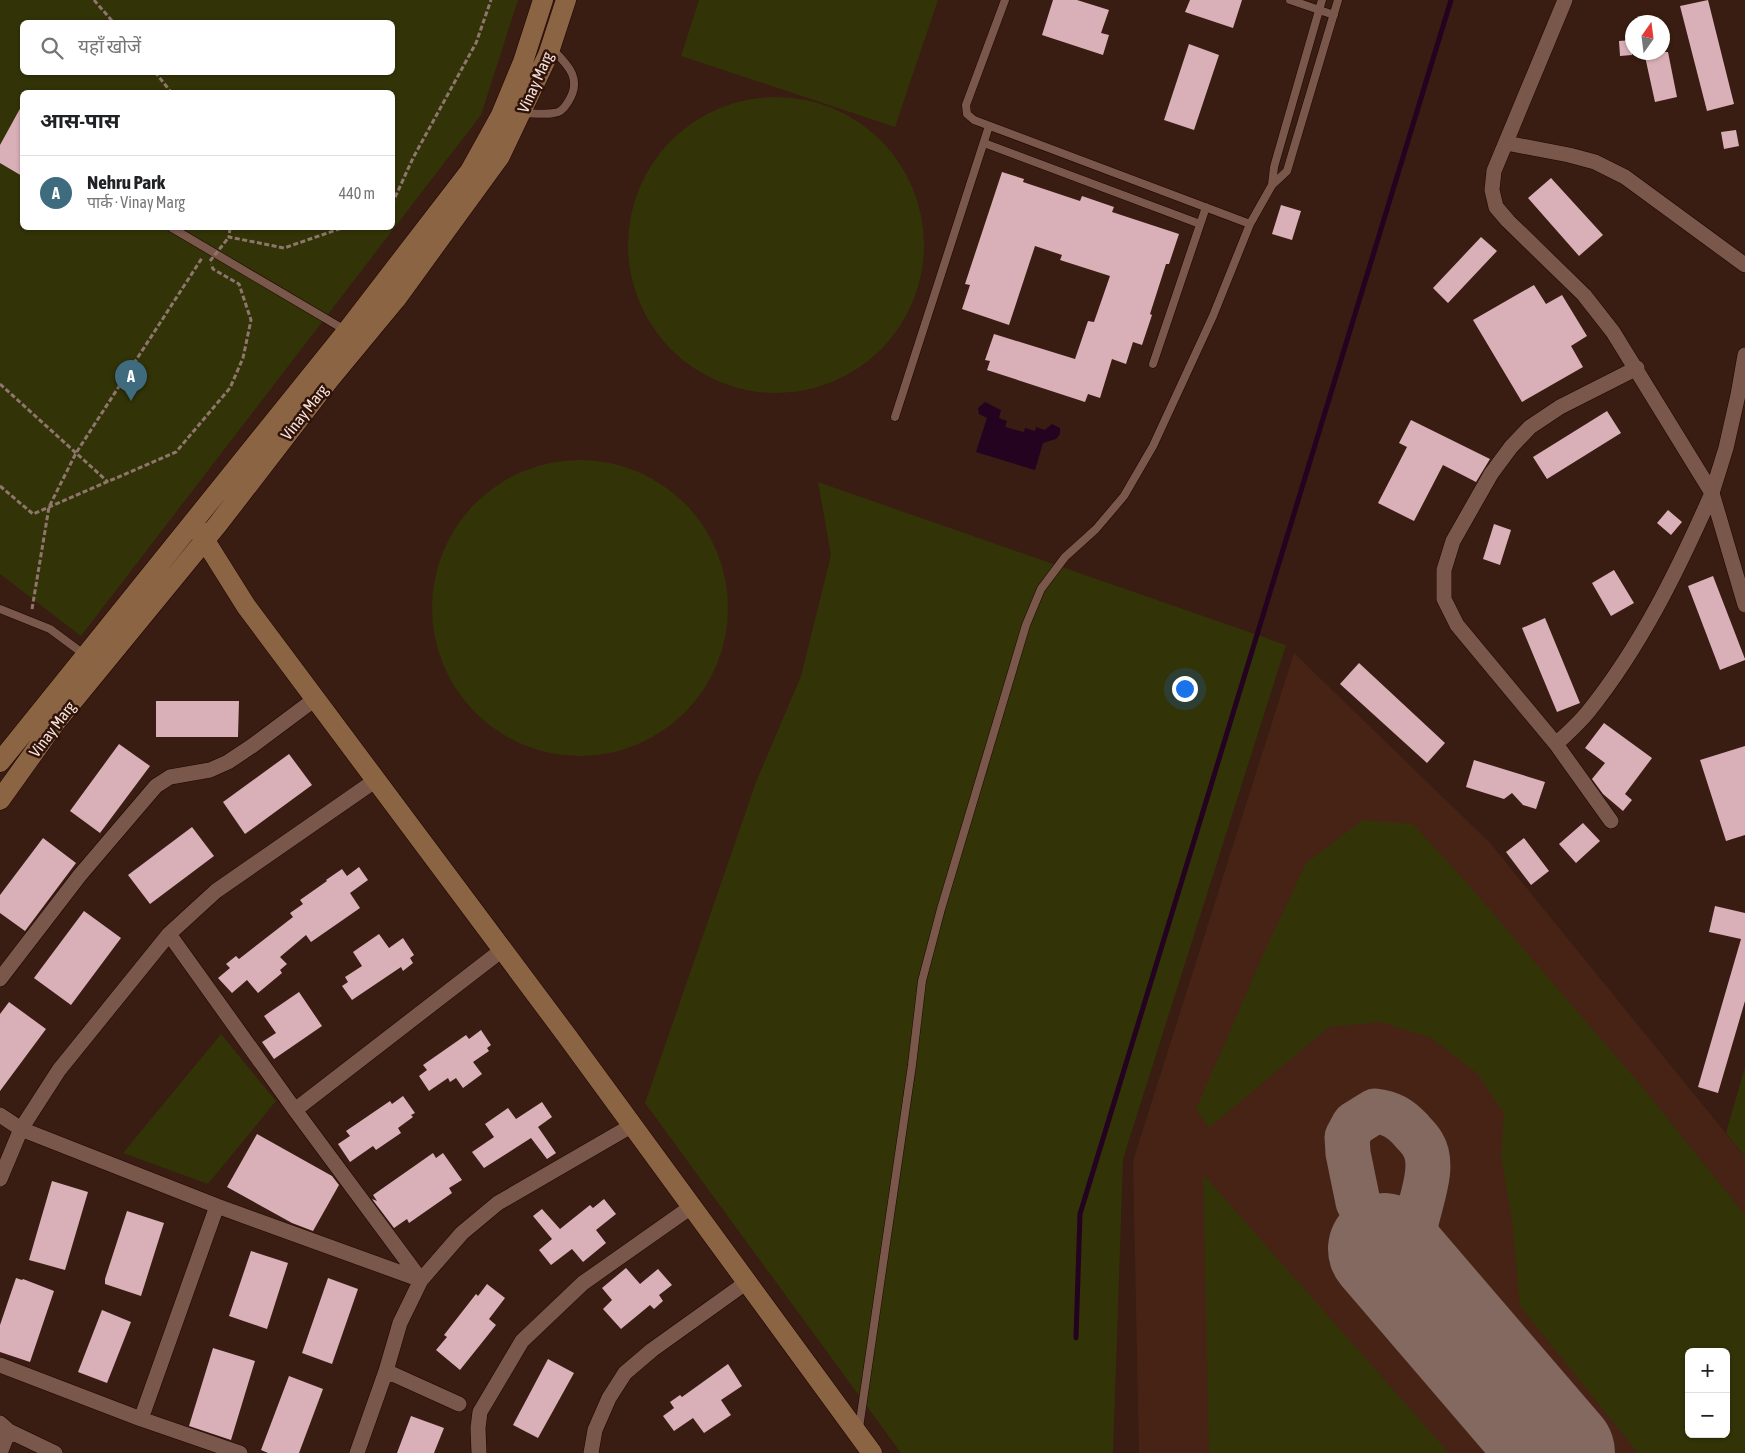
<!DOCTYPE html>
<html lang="hi">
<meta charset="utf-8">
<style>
:root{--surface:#fff;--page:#f6f6f6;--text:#202124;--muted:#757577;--line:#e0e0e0;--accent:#3f6b7f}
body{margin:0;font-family:"Asap Condensed","Noto Sans Devanagari",sans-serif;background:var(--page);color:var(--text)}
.controls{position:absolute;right:15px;bottom:15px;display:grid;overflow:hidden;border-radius:8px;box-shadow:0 1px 4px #0004}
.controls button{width:45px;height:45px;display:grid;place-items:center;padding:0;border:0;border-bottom:1px solid var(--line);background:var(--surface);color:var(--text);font:25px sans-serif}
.compass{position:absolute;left:1625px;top:15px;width:45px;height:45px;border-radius:50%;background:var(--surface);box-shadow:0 1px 4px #0004;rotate:14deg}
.you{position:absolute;left:1184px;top:688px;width:18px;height:18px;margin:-12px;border:4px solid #fff;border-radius:50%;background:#1a73e8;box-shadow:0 0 0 8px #1a73e833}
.badge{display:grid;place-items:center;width:32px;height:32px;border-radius:50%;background:var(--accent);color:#fff;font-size:16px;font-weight:700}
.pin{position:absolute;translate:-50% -41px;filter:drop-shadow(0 1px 2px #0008)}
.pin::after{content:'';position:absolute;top:26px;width:18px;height:15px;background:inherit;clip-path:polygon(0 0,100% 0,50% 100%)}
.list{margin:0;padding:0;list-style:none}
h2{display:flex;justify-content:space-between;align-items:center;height:65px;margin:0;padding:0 20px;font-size:21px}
h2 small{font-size:16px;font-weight:400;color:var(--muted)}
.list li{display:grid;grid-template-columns:32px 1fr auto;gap:15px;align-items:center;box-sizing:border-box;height:75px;padding:0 20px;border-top:1px solid var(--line)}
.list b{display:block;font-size:19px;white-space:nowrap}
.list p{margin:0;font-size:16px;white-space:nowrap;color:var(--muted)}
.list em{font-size:16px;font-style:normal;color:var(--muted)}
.icon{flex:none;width:28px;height:28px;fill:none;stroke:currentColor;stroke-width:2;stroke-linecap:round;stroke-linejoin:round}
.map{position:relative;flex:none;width:1745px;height:1453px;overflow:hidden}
.search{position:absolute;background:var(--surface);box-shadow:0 1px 4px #0004;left:20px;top:20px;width:375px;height:55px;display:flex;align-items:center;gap:12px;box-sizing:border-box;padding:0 18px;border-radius:8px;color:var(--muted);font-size:19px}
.panel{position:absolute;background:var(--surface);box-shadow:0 1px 4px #0004;left:20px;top:90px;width:375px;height:140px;border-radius:8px}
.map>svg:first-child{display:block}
.built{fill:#472316;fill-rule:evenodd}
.green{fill:#333308;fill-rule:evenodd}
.water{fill:#230320}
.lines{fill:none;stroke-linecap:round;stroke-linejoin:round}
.stream{stroke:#230320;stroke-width:5}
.taxiway{stroke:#836960;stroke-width:45}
.runway{stroke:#836960;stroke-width:112}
.building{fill:#dab0b8}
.lane-casing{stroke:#1f0500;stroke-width:9}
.street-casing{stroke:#1f0500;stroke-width:16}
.secondary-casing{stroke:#1f0500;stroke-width:21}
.path{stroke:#8f766d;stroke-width:3;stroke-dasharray:5 2.5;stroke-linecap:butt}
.lane{stroke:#7a574b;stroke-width:8}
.street{stroke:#7a574b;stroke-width:15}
.secondary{stroke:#8b6444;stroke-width:20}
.path-bridge{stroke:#8f766d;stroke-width:3;stroke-dasharray:5 2.5;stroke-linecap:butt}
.labels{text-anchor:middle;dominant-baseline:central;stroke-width:5;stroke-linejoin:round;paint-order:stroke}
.street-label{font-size:16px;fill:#f7e2db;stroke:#2f1308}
</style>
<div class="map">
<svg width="1745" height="1453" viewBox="0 0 1745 1453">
<rect width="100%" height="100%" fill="#391c12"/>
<path class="built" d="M1294 653 1490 843 1745 1157V1453H1139L1133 1161ZM1689 1352H1726V1434H1689Z"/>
<path class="green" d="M0 0H518L481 115 81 636 0 574ZM22 22H392V72H22ZM22 92H392V228H22Z
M699 0H938L895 127 681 56Z
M628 245a148 148 0 1 1 296 0a148 148 0 1 1-296 0Z
M432 608a148 148 0 1 1 296 0a148 148 0 1 1-296 0Z
M818 482 1286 645 1123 1159 1113 1453H901L645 1103 756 782 801 676 831 555Z
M1363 820 1413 824 1466 882 1644 1089 1745 1215V1453H1638L1520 1306 1512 1219 1501 1158 1504 1114 1478 1074 1431 1038 1381 1022 1329 1027 1209 1128 1196 1109 1266 948 1306 863ZM1689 1352H1726V1434H1689Z
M221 1034 276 1101 208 1184 123 1153Z
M1745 1067V1157L1726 1133Z
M1203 1174 1449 1453H1209Z"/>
<path class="water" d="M985 402 1001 410 999 418 1007 421 1005 427 1024 432 1025 428 1035 431 1036 427 1045 430 1052 424 1060 428V434L1056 439 1043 443 1035 470 976 452 987 418 979 414 978 408Z"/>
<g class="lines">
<path class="stream" d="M1076 1338 1080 1214 1451 0"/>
<path class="taxiway" d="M1384 1249 1358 1202 1348 1153 1347 1137 1354 1124 1375 1111C1391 1113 1400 1118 1411 1130 1415 1135 1420 1139 1423 1145 1437 1168 1417 1208 1414 1234 1413 1253 1418 1273 1421 1291"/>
<path class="runway" d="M1384 1249 1559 1453"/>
</g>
<path class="building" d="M1053 0H1077L1109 10 1101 33 1109 35 1103 55 1042 35Z
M1190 0H1242L1233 28 1185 12Z
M1708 0 1734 104 1707 111 1680 6Z
M1632 40V55L1620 56 1619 41Z
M1189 44 1219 55 1194 130 1164 120Z
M1644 52H1668L1677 97 1655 102Z
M22 105V176L0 163V145Z
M1736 130 1739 146 1724 149 1721 132Z
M1002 172 1024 179 1023 182 1080 201 1082 196 1114 207 1112 212 1179 234 1169 264H1166L1150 314 1152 315 1142 345 1133 342 1126 364 1112 359 1100 398 1088 394 1085 402 987 370 990 361 985 360 994 334 1075 359 1088 321 1094 322 1110 276 1060 260 1062 255 1035 246 1009 325 962 309 970 285 965 284Z
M1551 178 1603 235 1579 256 1528 198Z
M1281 205 1301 211 1292 240 1272 234Z
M1481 237 1497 251 1448 303 1433 288Z
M1534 285 1546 304 1562 295 1587 336 1571 346 1583 367 1522 402 1473 320Z
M1607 411 1621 433 1547 479 1533 457Z
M1411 420 1490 459 1476 482 1443 465 1414 521 1378 503 1407 447 1399 443Z
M1668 510 1682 522 1671 535 1657 523Z
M1494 524 1511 530 1500 565 1483 559Z
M1614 570 1634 603 1611 616 1592 583Z
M1713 576 1745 659V660L1720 670 1688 586Z
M1545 618 1580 703 1557 712 1522 628Z
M1359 663 1445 743 1427 763 1340 684Z
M156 701H239L238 737H156Z
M1604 723 1652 758 1625 794 1632 800 1623 811 1603 794 1592 779 1605 763 1585 748Z
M119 744 150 766 100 833 70 811Z
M1745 746V835L1726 841 1700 760Z
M289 754 312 785 245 834 223 802Z
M1474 760 1545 782 1536 809 1523 805 1512 793 1504 799 1466 787Z
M1583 823 1600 841 1576 863 1559 844Z
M192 827 214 856 150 904 128 875Z
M43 838 76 863 25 931 0 913V895Z
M1524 838 1549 871 1531 885 1506 852Z
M359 867 368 880 350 893 360 908 311 942 306 935 280 957 287 964 280 970 282 973 258 993 247 980 232 993 218 978 230 968 226 964 236 956 239 959 293 917 290 913 303 904 300 900 327 881 326 880 342 869 347 876Z
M1715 906 1745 913V1001L1718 1093 1698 1087 1741 939 1709 932Z
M84 911 121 938 71 1005 34 978Z
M379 934 389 948 403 938 414 955 410 958 413 963 403 971 401 967 352 1000 342 986 348 982 345 977 362 966 353 952Z
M299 992 322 1026 274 1059 262 1042 276 1033 264 1016Z
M9 1002 46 1029 0 1091V1014Z
M481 1030 491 1045 487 1048 489 1051 473 1062 482 1074 463 1088 456 1078 450 1082 448 1078 429 1091 419 1076 427 1070 423 1065 466 1035 469 1039Z
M403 1096 415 1113 411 1115 413 1117 398 1128 401 1133 376 1150 373 1146 350 1162 338 1144 350 1136 346 1131 390 1101 392 1104Z
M542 1102 552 1117 538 1127 556 1153 547 1159 531 1138 484 1168 472 1152 494 1137 485 1124 508 1108 516 1119Z
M257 1134 332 1176 339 1185 313 1231 292 1223 227 1187Z
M433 1153 436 1158 443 1153 462 1180 449 1188 452 1193 409 1223 407 1219 394 1228 372 1199 377 1201 373 1195Z
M52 1181 88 1192 65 1270 29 1260Z
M604 1199 616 1214 596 1230 606 1243 583 1262 572 1249 551 1265 539 1250 552 1239 533 1216 542 1209 560 1229 590 1205 593 1208Z
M127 1211 164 1223 141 1296 105 1284V1279Z
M251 1251 288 1263 267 1329 229 1316Z
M626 1268 640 1284 658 1269 672 1285 659 1295 663 1301 654 1309 650 1305 621 1329 603 1309 612 1300 602 1288Z
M16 1278 22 1280 23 1279 54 1291 30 1362 0 1352V1325Z
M328 1278 358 1289 332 1364 302 1353Z
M487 1284 505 1298 489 1319 496 1325 460 1370 436 1350 447 1337 444 1335 476 1294 478 1296Z
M102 1310 131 1322 107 1383 78 1372Z
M213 1348 255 1361 231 1440 189 1426Z
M548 1359 574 1373 538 1438 513 1425Z
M728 1364 742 1386 721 1400 731 1415 704 1433 693 1418 674 1431 663 1416 674 1408 670 1402 680 1395 682 1397Z
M289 1376 323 1389 299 1453H268L261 1450Z
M411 1416 444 1428 434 1453H397Z"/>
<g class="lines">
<g class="lane-casing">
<path id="lane" d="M1005 0 966 105 967 114 974 120 1250 224
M1290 0 1334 15
M522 113C532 113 544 115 554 113 560 113 565 107 568 102 583 79 568 65 552 49
M984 143 1200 224
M1272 185 1274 167 1322 0
M172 228 345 330
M1153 364 1206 207
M895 417 989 126
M0 609 50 629 85 655
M859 1428 912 1065 922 981 941 909 1026 625 1041 589 1065 557 1096 529 1124 496 1153 446 1213 316 1250 224 1272 185 1287 171 1338 0"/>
</g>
<g class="street-casing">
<path id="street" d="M1565 0 1494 171 1492 190 1496 207 1508 221 1584 295 1613 332 1712 493C1678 570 1641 646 1588 712 1579 723 1567 734 1556 744L1611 821
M1506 143 1569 155 1595 162 1625 177 1745 265
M1745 355 1738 395 1726 448 1712 493 1745 605
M1556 744 1457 625 1444 599V570L1453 541 1491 474 1511 447 1530 427 1560 407 1637 368
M169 934 295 1110 421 1280 217 1206 21 1129 59 1070Z
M169 934 216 891 376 780
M0 979 80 875 156 786 170 777 210 770 228 762 252 746 315 699
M295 1110 502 950
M0 1115 21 1129 0 1179
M0 1365 141 1419 240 1453
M386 1371 459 1404
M141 1419 217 1206
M0 1423 9 1431 55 1453
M0 1453 9 1431
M357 1453 386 1371 400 1323 421 1280 462 1233 498 1203 631 1126
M479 1453 478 1428 480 1412 522 1341 583 1283 691 1207
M591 1453 595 1430 609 1398 625 1373 652 1350 747 1282"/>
</g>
<g class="secondary-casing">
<path id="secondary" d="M194 523 246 606 567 1036 872 1453
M0 762 343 336 470 171 501 115 523 62 543 0
M0 800 55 723 218 524 329 380 396 299 500 156 548 55 566 0"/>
</g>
<path class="path" d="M94 0 113 22
M155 72 171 92
M392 204 413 158 476 43 491 0
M230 228 229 237 284 248 342 228
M0 384 108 482
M0 486 33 514 176 452 230 388 243 358 251 320 239 284 213 269 211 264
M32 609 49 507 76 453 202 258"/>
<use href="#lane" class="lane"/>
<use href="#street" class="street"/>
<use href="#secondary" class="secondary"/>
<path class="path-bridge" d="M210 261 229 237"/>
</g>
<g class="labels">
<g class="street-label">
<text transform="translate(535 82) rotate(-66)">Vinay Marg</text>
<text transform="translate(304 412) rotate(-52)">Vinay Marg</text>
<text transform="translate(52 729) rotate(-53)">Vinay Marg</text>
</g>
</g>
</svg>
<div class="controls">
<button>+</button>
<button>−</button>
</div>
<svg class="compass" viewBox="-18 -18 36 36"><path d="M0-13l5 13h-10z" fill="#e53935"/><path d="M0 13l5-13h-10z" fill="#757577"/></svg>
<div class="you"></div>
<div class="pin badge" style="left:131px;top:401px">A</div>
<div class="search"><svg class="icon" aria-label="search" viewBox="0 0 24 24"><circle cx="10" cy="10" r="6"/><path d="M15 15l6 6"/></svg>यहाँ खोजें</div>
<section class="panel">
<h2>आस-पास<small></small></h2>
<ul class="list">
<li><span class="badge">A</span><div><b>Nehru Park</b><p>पार्क · Vinay Marg</p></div><em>440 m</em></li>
</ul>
</section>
</div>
